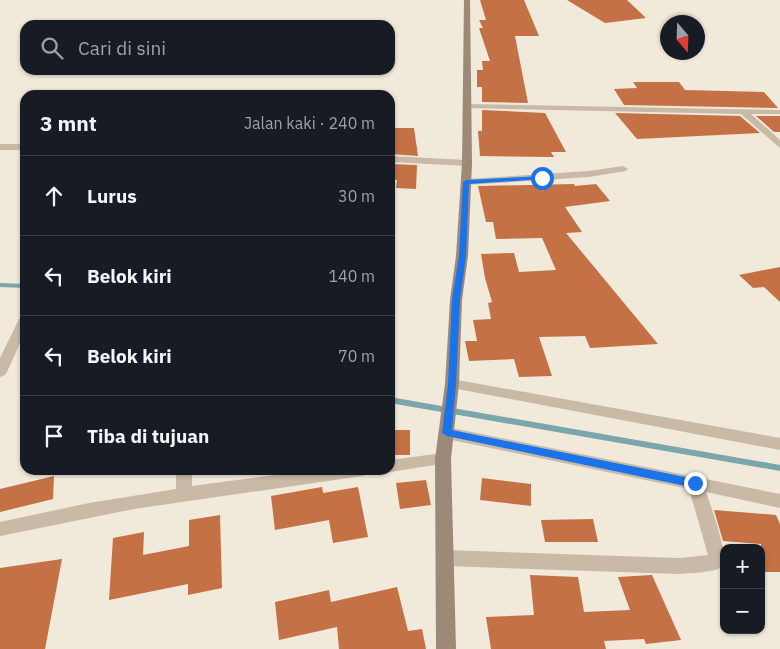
<!DOCTYPE html>
<html lang="id">
<meta charset="utf-8">
<style>
:root{--surface:#171b24;--page:#242831;--text:#f1f3f6;--muted:#9ea1a6;--line:#363941}
body{margin:0;font-family:"IBM Plex Sans",sans-serif;background:var(--page);color:var(--text)}
.controls{position:absolute;right:15px;bottom:15px;display:grid;overflow:hidden;border-radius:10px;box-shadow:0 1px 4px #0004}
.controls button{width:45px;height:45px;display:grid;place-items:center;padding:0;border:0;border-bottom:1px solid var(--line);background:var(--surface);color:var(--text);font:25px sans-serif}
.compass{position:absolute;left:660px;top:15px;width:45px;height:45px;border-radius:50%;background:var(--surface);box-shadow:0 1px 4px #0004;rotate:161deg}
.stop{position:absolute;width:15px;height:15px;margin:-11px;border:4px solid #1a73e8;border-radius:50%;background:#fff}
.stop.end{background:#1a73e8;border-color:#fff;box-shadow:0 1px 5px #0008}
.list{margin:0;padding:0;list-style:none}
h2{display:flex;justify-content:space-between;align-items:center;height:65px;margin:0;padding:0 20px;font-size:21px}
h2 small{font-size:16px;font-weight:400;color:var(--muted)}
.list li{display:grid;grid-template-columns:32px 1fr auto;gap:15px;align-items:center;box-sizing:border-box;height:80px;padding:0 20px;border-top:1px solid var(--line)}
.list b{display:block;font-size:19px;white-space:nowrap}
.list em{font-size:16px;font-style:normal;color:var(--muted)}
.icon{flex:none;width:28px;height:28px;fill:none;stroke:currentColor;stroke-width:2;stroke-linecap:round;stroke-linejoin:round}
.map{position:relative;flex:none;width:780px;height:649px;overflow:hidden}
.search{position:absolute;background:var(--surface);box-shadow:0 1px 4px #0004;left:20px;top:20px;width:375px;height:55px;display:flex;align-items:center;gap:12px;box-sizing:border-box;padding:0 18px;border-radius:15px;color:var(--muted);font-size:19px}
.panel{position:absolute;background:var(--surface);box-shadow:0 1px 4px #0004;left:20px;top:90px;width:375px;height:385px;border-radius:15px}
.map>svg:first-child{display:block}
.lines{fill:none;stroke-linecap:round;stroke-linejoin:round}
.stream{fill:#7aa6ad;fill-rule:evenodd}
.building{fill:#c47146}
.street{fill:#c9baa7;fill-rule:evenodd}
.secondary{fill:#9c8978;fill-rule:evenodd}
.route{fill:#1a73e8}
</style>
<div class="map">
<svg width="780" height="649" viewBox="0 0 780 649">
<rect width="100%" height="100%" fill="#f1e9da"/>
<g class="lines">
<path class="stream" d="M0 283 25 284V288L0 287Z
M390 397 780 465V471L390 403Z"/>
</g>
<path class="building" d="M480 0H524L539 36H515L528 103 482 102V87H477V70H483L482 61H490L479 28H483L479 20H486Z
M567 0H627L646 18 605 23Z
M633 82H679L685 90 764 92 778 108 624 105 614 89 637 88Z
M482 110 545 113 566 152H551L554 157 480 156 478 131H482Z
M615 113 740 116 760 133 637 139Z
M756 116H780V132H774Z
M390 128H414L418 156 390 154Z
M390 164 417 165 416 189 396 188 397 180 390 179Z
M574 184 575 186 596 184 610 201 565 207 582 232 566 233 658 344 590 348 585 336 539 337 552 376 519 377 514 359 469 361 465 341H477L473 320 491 319 488 303 492 302 485 278 481 254 514 253 519 272 556 270 542 238 496 239 493 222H486L478 186Z
M780 267V302L764 287 753 288 739 275Z
M390 430H410V455H390Z
M54 476 53 499 0 512V489Z
M482 478 531 484V506L480 500Z
M426 480 431 505 400 509 396 483Z
M322 487 323 493 358 487 368 537 333 543 329 520 275 530 271 496Z
M714 510 776 515 780 524V572H761V544L723 541Z
M220 515 222 588 188 595V584L109 600 113 538 144 532 143 555 189 546V520Z
M593 519 598 542H545L541 520Z
M62 559 45 649H0V568Z
M530 575 578 577 584 612 630 610 618 577 652 575 681 640 646 644 644 639 604 641 606 649H491L486 617 534 615Z
M397 587 408 631 422 629 426 649H339L337 627 279 640 275 602 329 590 331 602Z"/>
<g class="lines">
<path class="street" d="M465 104 780 110V114H751L780 140V148L741 114 468 108H465Z
M0 144H25V150H0Z
M390 156 467 160 472 163 467 166 390 162Z
M623 166 628 169 626 171 589 177 466 185 461 182 466 179 589 171Z
M25 315V332L7 372 5 375 0 377V358L19 319Z
M452 379 780 438V450L447 387 445 384 447 381Z
M447 427 780 494V508L706 492C710 504 731 559 721 567 714 573 688 573 679 574L445 566 439 564 436 558 439 552 445 550 679 558 708 555 689 489 447 439 442 437 440 433 442 429Z
M443 453 448 455 451 459 448 463 390 472 384 470H390V460Z
M176 470H192V486L313 470H370L367 474 362 476 134 509 0 536V522L89 503 176 489Z"/>
<path class="secondary" d="M464 0H470L472 163 468 256 462 300 459 384 451 459 456 649H436L435 459 445 384 450 300 456 256 462 163Z"/>
</g>
<path class="route" d="M542 176 544 179 469 184 466 256 460 300 456 384 452 430 695 479 698 480V486L695 488 447 436 442 433 448 384 452 300 459 256 463 182 466 180Z"/>
</svg>
<div class="controls">
<button>+</button>
<button>−</button>
</div>
<svg class="compass" viewBox="-18 -18 36 36"><path d="M0-13l5 13h-10z" fill="#e53935"/><path d="M0 13l5-13h-10z" fill="#9ea1a6"/></svg>
<div class="stop" style="left:542px;top:178px"></div>
<div class="stop end" style="left:695px;top:483px"></div>
<div class="search"><svg class="icon" aria-label="search" viewBox="0 0 24 24"><circle cx="10" cy="10" r="6"/><path d="M15 15l6 6"/></svg>Cari di sini</div>
<section class="panel">
<h2>3 mnt<small>Jalan kaki · 240 m</small></h2>
<ul class="list">
<li><svg class="icon" aria-label="ahead" viewBox="0 0 24 24"><path d="M12 20V5M6 11l6-6 6 6"/></svg><div><b>Lurus</b></div><em>30 m</em></li>
<li><svg class="icon" aria-label="left" viewBox="0 0 24 24"><path d="M17 20v-9H6M10 6l-5 5 5 5"/></svg><div><b>Belok kiri</b></div><em>140 m</em></li>
<li><svg class="icon" aria-label="left" viewBox="0 0 24 24"><path d="M17 20v-9H6M10 6l-5 5 5 5"/></svg><div><b>Belok kiri</b></div><em>70 m</em></li>
<li><svg class="icon" aria-label="arrive" viewBox="0 0 24 24"><path d="M6 21V4h12l-3 4 3 4H6"/></svg><div><b>Tiba di tujuan</b></div></li>
</ul>
</section>
</div>
